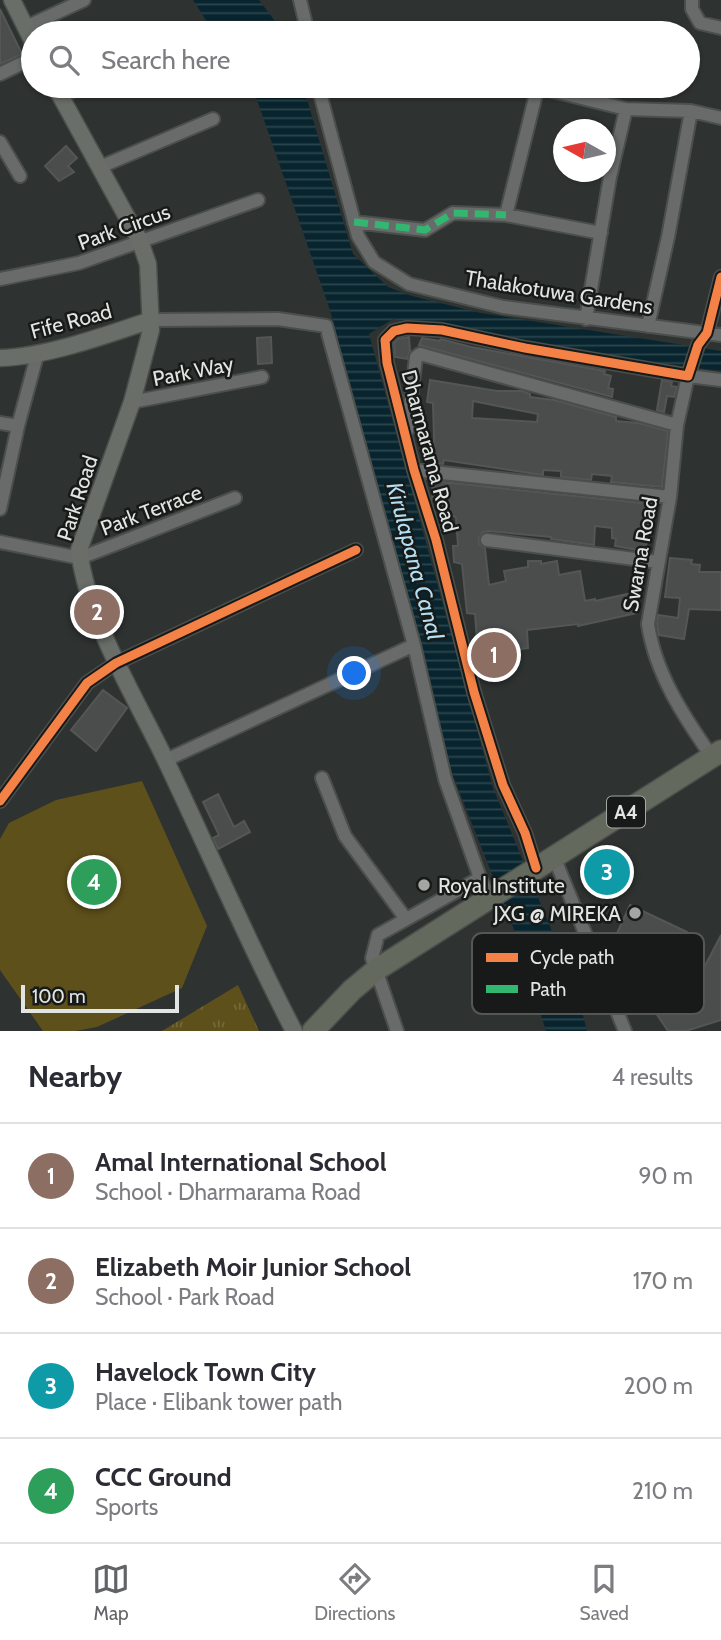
<!DOCTYPE html>
<meta charset="utf-8">
<style>
:root{--surface:#fff;--page:#f7f7f7;--text:#2b2b33;--muted:#7c7c81;--line:#e1e1e2;--accent:#616366}
body{margin:0;font-family:Cabin,sans-serif;background:var(--page);color:var(--text)}
.compass{position:absolute;left:553px;top:119px;width:63px;height:63px;border-radius:50%;background:var(--surface);box-shadow:0 2px 5px #0004;rotate:278deg}
.scale{position:absolute;left:21px;bottom:18px;width:158px;box-sizing:border-box;padding-left:7px;border:4px solid #e2e6e3;border-top:0;font-size:19px;line-height:24px;white-space:nowrap;color:#e2e6e3;-webkit-text-stroke:5px #171a18;paint-order:stroke}
.you{position:absolute;left:355px;top:674px;width:24px;height:24px;margin:-18px;border:5px solid #fff;border-radius:50%;background:#1a73e8;box-shadow:0 0 0 10px #1a73e833}
.badge{display:grid;place-items:center;width:46px;height:46px;border-radius:50%;background:var(--accent);color:#fff;font-size:23px;font-weight:700}
.pin{position:absolute;translate:-50% -50%;border:4px solid #fff;box-shadow:0 2px 7px #0006}
.list{margin:0;padding:0;list-style:none}
h2{display:flex;justify-content:space-between;align-items:center;height:91px;margin:0;padding:0 28px;font-size:30px}
h2 small{font-size:23px;font-weight:400;color:var(--muted)}
.list li{display:grid;grid-template-columns:46px 1fr auto;gap:21px;align-items:center;box-sizing:border-box;height:105px;padding:0 28px;border-top:2px solid var(--line)}
.list b{display:block;font-size:26px;white-space:nowrap}
.list p{margin:0;font-size:23px;white-space:nowrap;color:var(--muted)}
.list em{font-size:23px;font-style:normal;color:var(--muted)}
.icon{flex:none;width:38px;height:38px;fill:none;stroke:currentColor;stroke-width:2;stroke-linecap:round;stroke-linejoin:round}
.map{position:relative;flex:none;width:721px;height:1031px;overflow:hidden}
.search{position:absolute;background:var(--surface);box-shadow:0 2px 5px #0004;left:21px;right:21px;top:21px;height:77px;display:flex;align-items:center;gap:18px;box-sizing:border-box;padding:0 24px;border-radius:38px;color:var(--muted);font-size:26px}
.sheet{height:511px;background:var(--surface)}
nav{display:flex;justify-content:space-around;align-items:center;box-sizing:border-box;height:98px;border-top:2px solid var(--line);background:var(--surface);font-size:19px;color:var(--muted)}
nav a{display:grid;justify-items:center;gap:4px}
nav .on{color:var(--accent)}
.map>svg:first-child{display:block}
.grass{fill:url(#grass-tufts)}
.pitch{fill:#5e501b}
.water{fill:url(#water-rules)}
.building{fill:#4a4d4c;stroke:#535655;stroke-width:2;fill-rule:evenodd}
.lines{fill:none;stroke-linecap:round;stroke-linejoin:round}
.street-casing{stroke:#4b4f4c;stroke-width:16}
.secondary-casing{stroke:#4b4f4c;stroke-width:19}
.highway-casing{stroke:#4b4f4c;stroke-width:24}
.street{stroke:#696b6a;stroke-width:12}
.secondary{stroke:#6a6e69;stroke-width:16}
.highway{stroke:#64695e;stroke-width:21}
.quiet{stroke:#33b770;stroke-width:7;stroke-dasharray:14 7;stroke-linecap:butt}
.cycleway-casing{stroke:#171a18;stroke-width:13}
.cycleway{stroke:#f48246;stroke-width:9}
.poi-dot{fill:#a3a7a4;stroke:#171a18;stroke-width:2.5}
.labels{text-anchor:middle;dominant-baseline:central;stroke-width:5;stroke-linejoin:round;paint-order:stroke}
.shield{fill:#171a18;stroke:#a5a9a6;stroke-width:2}
.shield-label{font-size:19px;font-weight:bold;fill:#e2e6e3}
.street-label{font-size:21px;fill:#e2e6e3;stroke:#171a18}
.poi-label{font-size:21px;fill:#e2e6e3;stroke:#171a18;text-anchor:start}
.water-label{font-size:23px;font-style:italic;fill:#b2dff2;stroke:#171a18}
.key{fill:#171a18;stroke:#545755;stroke-width:2}
.key-label{font-size:19px;fill:#e2e6e3}
</style>
<div class="map">
<svg width="721" height="1031" viewBox="0 0 721 1031">
<defs>
<pattern id="grass-tufts" width="24" height="20" patternUnits="userSpaceOnUse" patternTransform="scale(1.75)"><rect width="24" height="20" fill="#5e501b"/><path d="M3 7l-1-3M5 7V3M7 7l1-3M15 17l-1-3M17 17v-4M19 17l1-3" fill="none" stroke="#75693c"/></pattern>
<pattern id="water-rules" width="6" height="5" patternUnits="userSpaceOnUse" patternTransform="scale(1.75)"><rect width="6" height="5" fill="#08252f"/><path d="M0 2.5h6" fill="none" stroke="#2c454d"/></pattern>
</defs>
<rect width="100%" height="100%" fill="#2e3230"/>
<path class="grass" d="M238 985 259 1031H162Z"/>
<path class="pitch" d="M142 781 207 926 182 988 97 1027 75 1031H43L0 970V839L9 823 56 800Z"/>
<path class="water" d="M193 0H259L284 33H214Z
M248 86H303L353 254 388 287 412 296 481 313 721 351V371L658 363 393 319 369 334 493 788 577 992 587 1031H546L515 932 453 776 330 310 256 97Z"/>
<path class="building" d="M0 9 22 54 0 64Z
M66 146 77 158 68 166 74 172 59 181 45 166Z
M271 337 272 363 258 364 257 338Z
M409 337 410 351 407 359 395 357 394 343 398 339Z
M422 338 439 341 441 339 471 347 605 371 604 374 611 376 608 388 613 389 612 397 419 345Z
M430 380 497 391H522L530 394V397L554 400 616 417V421L638 423 668 431 662 487 611 482 612 476 592 474 591 480 561 477V471L543 470V475L444 460 443 464 431 463 434 439 433 403 427 402ZM473 401 538 414 537 422 472 418Z
M662 380 672 382 671 386 677 387 674 397 667 396 664 412 657 410Z
M433 481 651 504 646 549 642 551 615 546 616 539 612 538V528L595 526 594 545 551 539V537L488 531 483 532 479 538V544L485 548 489 585 506 581 504 571 528 567V561H541V564L557 561 559 575 580 571 585 601 595 599V601L632 593 637 613 578 626V624L527 630 528 648 478 654 475 614 467 613 462 564 454 562 453 546H458L456 518 454 516 442 515 443 501 432 499Z
M670 558 692 560 691 564 700 565 699 572H721V610L689 609 684 639 659 635 657 624 658 615 678 618 680 598 665 597Z
M103 690 127 708 96 751 71 730Z
M218 794 234 827 244 821 250 832 218 849 213 838 219 835 203 802Z
M621 852 631 867 600 887 596 881 589 885 584 877Z
M630 905 687 932 660 989 607 964 605 959Z
M721 935V1020L686 1031H668L648 1001 673 996 686 987 706 964Z"/>
<g class="lines">
<g class="street-casing">
<path id="street" d="M300 0 308 33
M692 0V9L700 23 721 28
M26 27 84 0
M0 74 33 58
M318 86 358 236 374 262 409 284 503 307 721 335
M60 96 84 86
M0 142 20 176
M100 167 213 119
M354 222 425 230 453 213 506 215
M601 233 506 215 537 90 541 88 626 109 691 111 721 118
M0 279 79 263 258 200
M586 319 610 177 626 109
M151 320 278 319 326 326 414 645 445 779 480 878 490 898
M648 326 668 237 691 111
M132 402 262 377
M0 423 18 426
M407 431 416 357 420 354 677 425
M414 470 670 497
M0 509 18 426 38 352
M487 540 658 562
M0 542 80 558 235 498
M712 757C684 717 655 673 648 624L670 497 677 425 688 376 721 380
M166 760 414 645
M322 778 345 836 406 919
M0 801 87 683 116 663 356 550
M554 857 625 1031
M536 868 525 833 503 785 474 692 436 540 414 470 387 363 385 340 394 331 407 328 442 330 525 348 688 376 698 345 707 333 721 277
M397 1031 372 958 378 935 480 878"/>
</g>
<g class="secondary-casing">
<path id="secondary" d="M12 0 33 42
M55 86 140 241 148 264 151 330 132 402 79 550C88 622 135 696 166 761 209 851 248 943 294 1031
M0 358C45 357 107 335 151 320"/>
</g>
<g class="highway-casing">
<path id="highway" d="M313 1031 352 990 376 970 721 751"/>
</g>
<use href="#street" class="street"/>
<use href="#secondary" class="secondary"/>
<use href="#highway" class="highway"/>
<path class="quiet" d="M354 222 425 230 453 213 506 215"/>
<g class="cycleway-casing">
<path id="cycleway" d="M0 801 87 683 116 663 356 550
M536 868 525 833 503 785 474 692 436 540 414 470 387 363 385 340 394 331 407 328 442 330 525 348 688 376 698 345 707 333 721 277"/>
</g>
<use href="#cycleway" class="cycleway"/>
</g>
<g class="poi-dot">
<circle cx="424" cy="885" r="7"/>
<circle cx="635" cy="913" r="7"/>
</g>
<g class="labels">
<rect class="shield" x="607" y="796.5" width="38" height="31" rx="5"/>
<g class="shield-label">
<text x="626" y="812">A4</text>
</g>
<g class="street-label">
<text transform="translate(124 227) rotate(-20)">Park Circus</text>
<text transform="translate(559 292) rotate(9)">Thalakotuwa Gardens</text>
<text transform="translate(71 321) rotate(-15)">Fife Road</text>
<text transform="translate(193 371) rotate(-11)">Park Way</text>
<text transform="translate(430 451) rotate(75)">Dharmarama Road</text>
<text transform="translate(77 498) rotate(-72)">Park Road</text>
<text transform="translate(151 510) rotate(-21)">Park Terrace</text>
<text transform="translate(640 554) rotate(-80)">Swarna Road</text>
</g>
<g class="poi-label">
<text x="438" y="885">Royal Institute</text>
<text x="621" y="913" text-anchor="end">JXG @ MIREKA</text>
</g>
<g class="water-label">
<text transform="translate(415 561) rotate(75)">Kirulapana Canal</text>
</g>
</g>
<rect x="472" y="933" width="232" height="81" rx="10" class="key"/>
<rect x="486" y="953" width="32" height="9" fill="#f48246"/>
<rect x="486" y="985" width="32" height="8" fill="#33b770"/>
<g class="key-label">
<text x="530" y="964">Cycle path</text>
<text x="530" y="996">Path</text>
</g>
</svg>
<svg class="compass" viewBox="-18 -18 36 36"><path d="M0-13l5 13h-10z" fill="#e53935"/><path d="M0 13l5-13h-10z" fill="#7c7c81"/></svg>
<div class="scale">100 m</div>
<div class="you"></div>
<div class="pin badge" style="left:494px;top:655px;background:#8d6e63">1</div>
<div class="pin badge" style="left:97px;top:612px;background:#8d6e63">2</div>
<div class="pin badge" style="left:607px;top:872px;background:#0f9aa8">3</div>
<div class="pin badge" style="left:94px;top:882px;background:#2e9e5b">4</div>
<div class="search"><svg class="icon" aria-label="search" viewBox="0 0 24 24"><circle cx="10" cy="10" r="6"/><path d="M15 15l6 6"/></svg>Search here</div>
</div>
<section class="sheet">
<h2>Nearby<small>4 results</small></h2>
<ul class="list">
<li><span class="badge" style="background:#8d6e63">1</span><div><b>Amal International School</b><p>School · Dharmarama Road</p></div><em>90 m</em></li>
<li><span class="badge" style="background:#8d6e63">2</span><div><b>Elizabeth Moir Junior School</b><p>School · Park Road</p></div><em>170 m</em></li>
<li><span class="badge" style="background:#0f9aa8">3</span><div><b>Havelock Town City</b><p>Place · Elibank tower path</p></div><em>200 m</em></li>
<li><span class="badge" style="background:#2e9e5b">4</span><div><b>CCC Ground</b><p>Sports</p></div><em>210 m</em></li>
</ul>
</section>
<nav>
<a class="on"><svg class="icon" aria-label="map" viewBox="0 0 24 24"><path d="M3 6l6-2 6 2 6-2v14l-6 2-6-2-6 2zM9 4v14M15 6v14"/></svg>Map</a>
<a><svg class="icon" aria-label="directions" viewBox="0 0 24 24"><path d="M12 3l9 9-9 9-9-9zM9 14v-3h6M13 9l2 2-2 2"/></svg>Directions</a>
<a><svg class="icon" aria-label="saved" viewBox="0 0 24 24"><path d="M7 4h10v16l-5-4-5 4z"/></svg>Saved</a>
</nav>
